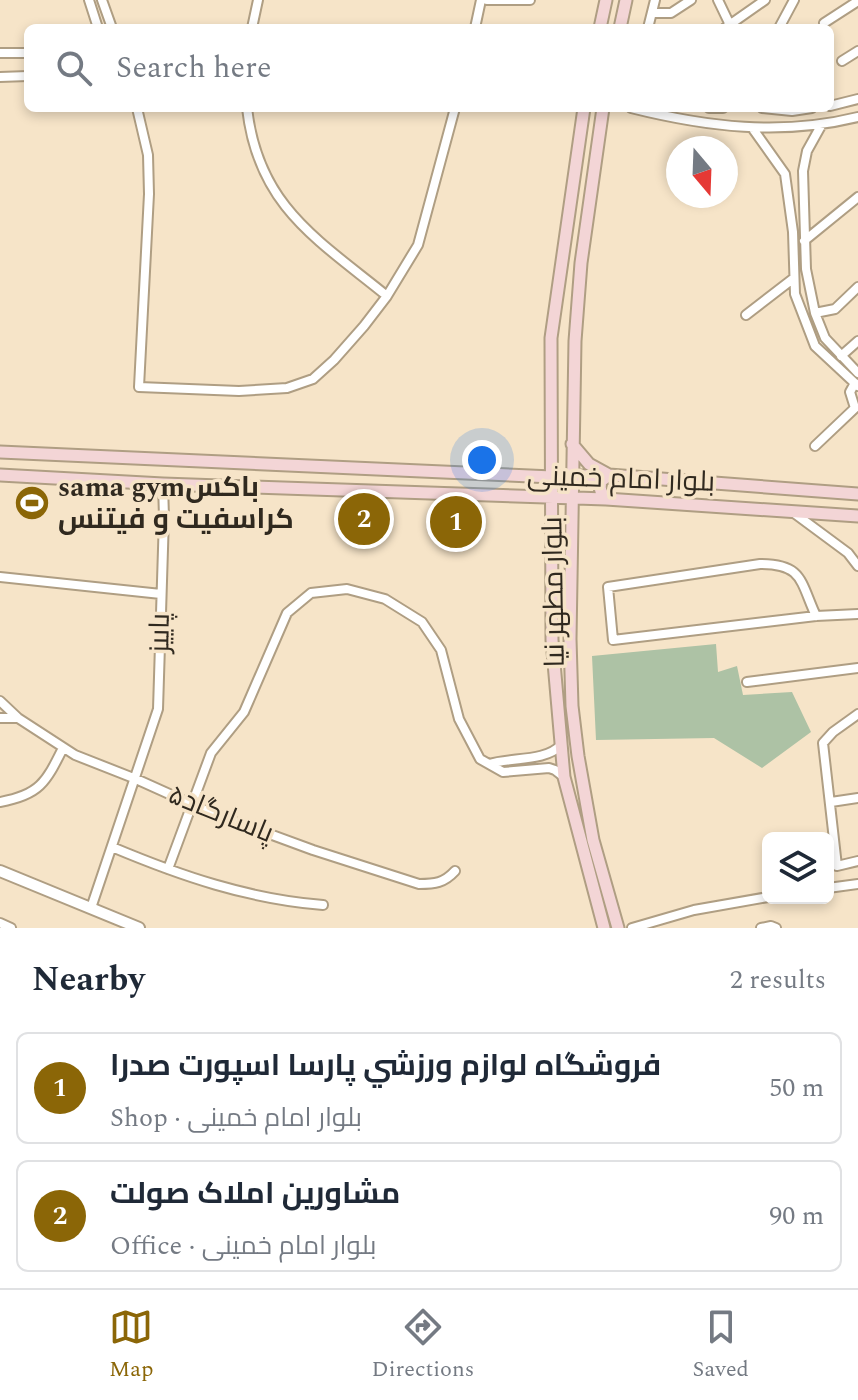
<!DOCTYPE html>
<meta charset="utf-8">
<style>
:root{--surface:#fff;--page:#f2f2f3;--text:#1f2937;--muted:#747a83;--line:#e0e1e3;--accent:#8b6607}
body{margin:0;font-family:Spectral,Cairo,serif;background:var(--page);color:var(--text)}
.controls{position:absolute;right:24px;bottom:24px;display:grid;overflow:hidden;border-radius:12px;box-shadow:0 4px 12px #0003}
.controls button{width:72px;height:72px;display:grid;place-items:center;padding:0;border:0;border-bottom:2px solid var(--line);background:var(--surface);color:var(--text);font:40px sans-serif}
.compass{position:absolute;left:666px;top:136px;width:72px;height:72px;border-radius:50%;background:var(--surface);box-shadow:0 4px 12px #0003;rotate:161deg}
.you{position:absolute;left:482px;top:460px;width:28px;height:28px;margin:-20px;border:6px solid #fff;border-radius:50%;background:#1a73e8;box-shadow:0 0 0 12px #1a73e833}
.badge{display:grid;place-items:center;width:52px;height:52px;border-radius:50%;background:var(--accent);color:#fff;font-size:26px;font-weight:700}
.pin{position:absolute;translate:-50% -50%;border:4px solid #fff;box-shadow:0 2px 8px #0006}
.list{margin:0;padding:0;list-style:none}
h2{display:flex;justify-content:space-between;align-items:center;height:104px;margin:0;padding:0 32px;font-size:34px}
h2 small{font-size:26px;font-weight:400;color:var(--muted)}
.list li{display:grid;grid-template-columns:52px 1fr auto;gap:24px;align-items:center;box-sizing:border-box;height:112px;margin:0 16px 16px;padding:0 16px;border:2px solid var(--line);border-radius:12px}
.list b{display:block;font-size:30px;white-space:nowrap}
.list p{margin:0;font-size:26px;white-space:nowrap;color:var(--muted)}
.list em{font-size:26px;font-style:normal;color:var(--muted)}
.icon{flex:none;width:44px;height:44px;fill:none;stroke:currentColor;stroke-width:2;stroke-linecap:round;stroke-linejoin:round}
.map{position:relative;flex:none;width:858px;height:928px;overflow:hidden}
.search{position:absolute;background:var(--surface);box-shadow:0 4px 12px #0003;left:24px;right:24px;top:24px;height:88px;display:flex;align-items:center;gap:20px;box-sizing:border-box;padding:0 28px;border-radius:12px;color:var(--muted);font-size:30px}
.sheet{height:360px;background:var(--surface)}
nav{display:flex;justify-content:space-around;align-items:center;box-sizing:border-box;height:112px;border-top:2px solid var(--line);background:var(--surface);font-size:22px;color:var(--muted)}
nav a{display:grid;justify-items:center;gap:4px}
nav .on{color:var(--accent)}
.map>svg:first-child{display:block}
.green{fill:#adc2a5}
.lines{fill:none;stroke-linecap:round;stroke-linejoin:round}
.minor-casing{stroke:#af9e83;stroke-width:12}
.tertiary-casing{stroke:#af9e83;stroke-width:14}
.secondary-casing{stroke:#af9e83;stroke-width:15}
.minor{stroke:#fff;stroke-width:8}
.tertiary{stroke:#fff;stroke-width:10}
.secondary{stroke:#f3d5d6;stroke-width:11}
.labels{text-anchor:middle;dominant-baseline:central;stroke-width:7;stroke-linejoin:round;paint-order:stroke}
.street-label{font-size:28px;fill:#30291f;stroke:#f6e4c8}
.poi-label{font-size:28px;font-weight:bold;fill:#30291f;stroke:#f6e4c8;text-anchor:start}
</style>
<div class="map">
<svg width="858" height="928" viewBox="0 0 858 928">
<rect width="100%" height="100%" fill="#f6e4c8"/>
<path class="green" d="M716 644 718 672 737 666 743 695 792 692 811 732 762 768 714 738 596 740 592 656Z"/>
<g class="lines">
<g class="minor-casing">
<path id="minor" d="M89 0 98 28
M102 0 112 28
M487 0H530
M718 0 730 25
M652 13H671L691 0
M824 23 858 1
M252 28 258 0
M475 28 481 0
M648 28 655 0
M725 28 765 0
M779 28 794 0
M0 53H28
M842 61 858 51
M0 77 28 76
M830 106 858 99
M137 108 148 155 149 194 139 387 239 391 287 388 313 379 334 360 364 326 387 296 418 245 455 108
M247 108C258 206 317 239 387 296
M631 108C707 127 781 136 858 117
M709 108H723
M762 108 792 111 812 108
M822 124 807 151 803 171 806 269 815 313 825 338 858 373
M753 129 785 174 793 232 795 294 815 346 858 386
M804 241 858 197
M815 313 835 309 858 287
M746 315 794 278
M841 356 858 341
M815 446 855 408 850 392 855 383
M794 513 848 553 858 566
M0 577 161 594
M816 616C800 581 803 564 760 564L608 587 613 640 816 616 858 614
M747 682 858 668
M0 701 18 718 75 755 136 779 207 811 313 850 419 884C435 884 444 883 455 871
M858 714 833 732 823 743 837 866 858 861
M0 718H17
M489 764C512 757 545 762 561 745
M0 802C40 795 46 782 63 748
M831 802 858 798
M112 847C181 876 248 899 323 905
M168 869 211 753 244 712 287 613 311 593 347 589 385 599 422 622 441 650 459 719 480 759 503 772 549 768 555 770 564 777
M828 888 858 884
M91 908 158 709 164 517 163 484
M0 923 11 928
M632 928 694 910 768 897
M761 928 771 926 776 928"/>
</g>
<g class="tertiary-casing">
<path id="tertiary" d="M0 871 139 928"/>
</g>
<g class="secondary-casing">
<path id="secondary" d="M600 28 606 0
M620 28 626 0
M584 108 551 338 552 640 564 777 604 928
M603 108 581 263 575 341 570 639 572 706 578 756 593 840 618 928
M572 444 589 464 609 475 601 481C599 489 601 493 606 499
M0 452 552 477 609 475 858 494
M0 475 163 484 606 499 858 516"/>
</g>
<use href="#minor" class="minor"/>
<use href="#tertiary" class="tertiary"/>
<use href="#secondary" class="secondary"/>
</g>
<defs>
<g id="stadium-disc" transform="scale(1.8)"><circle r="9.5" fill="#8b6607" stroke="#f6e4c8"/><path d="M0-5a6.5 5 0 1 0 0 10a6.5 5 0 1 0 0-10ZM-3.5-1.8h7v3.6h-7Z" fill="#fff"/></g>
</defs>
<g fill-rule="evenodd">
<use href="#stadium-disc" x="32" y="503"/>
</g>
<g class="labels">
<g class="street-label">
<text transform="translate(621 479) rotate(2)">بلوار امام خمینی</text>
<text transform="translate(554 592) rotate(-91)">بلوار مطهر نیا</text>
<text transform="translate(160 633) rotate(-89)">پاییز</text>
<text transform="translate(221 814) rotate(22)">پاسارگاد۵</text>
</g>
<g class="poi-label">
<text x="58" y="487">sama gymباکس<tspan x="58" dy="32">کراسفیت و فیتنس</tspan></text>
</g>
</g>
</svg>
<div class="controls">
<button><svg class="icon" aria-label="layers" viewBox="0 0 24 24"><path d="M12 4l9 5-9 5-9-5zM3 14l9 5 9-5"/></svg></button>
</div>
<svg class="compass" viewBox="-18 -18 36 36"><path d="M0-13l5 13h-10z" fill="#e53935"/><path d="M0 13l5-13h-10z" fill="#747a83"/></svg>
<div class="you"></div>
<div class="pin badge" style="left:456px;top:522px">1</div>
<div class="pin badge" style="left:364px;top:519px">2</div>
<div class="search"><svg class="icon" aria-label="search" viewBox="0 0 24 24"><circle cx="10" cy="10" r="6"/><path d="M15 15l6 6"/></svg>Search here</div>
</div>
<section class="sheet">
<h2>Nearby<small>2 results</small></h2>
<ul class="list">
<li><span class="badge">1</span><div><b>فروشگاه لوازم ورزشي پارسا اسپورت صدرا</b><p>Shop · بلوار امام خمینی</p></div><em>50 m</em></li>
<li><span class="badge">2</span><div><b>مشاورین املاک صولت</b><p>Office · بلوار امام خمینی</p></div><em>90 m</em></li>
</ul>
</section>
<nav>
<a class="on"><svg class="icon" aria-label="map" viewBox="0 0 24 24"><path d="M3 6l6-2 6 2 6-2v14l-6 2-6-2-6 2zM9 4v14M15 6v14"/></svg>Map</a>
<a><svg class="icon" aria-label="directions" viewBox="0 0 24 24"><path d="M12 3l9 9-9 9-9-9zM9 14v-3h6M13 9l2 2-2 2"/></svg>Directions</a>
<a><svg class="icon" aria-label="saved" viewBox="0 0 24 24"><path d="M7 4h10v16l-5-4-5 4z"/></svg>Saved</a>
</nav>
